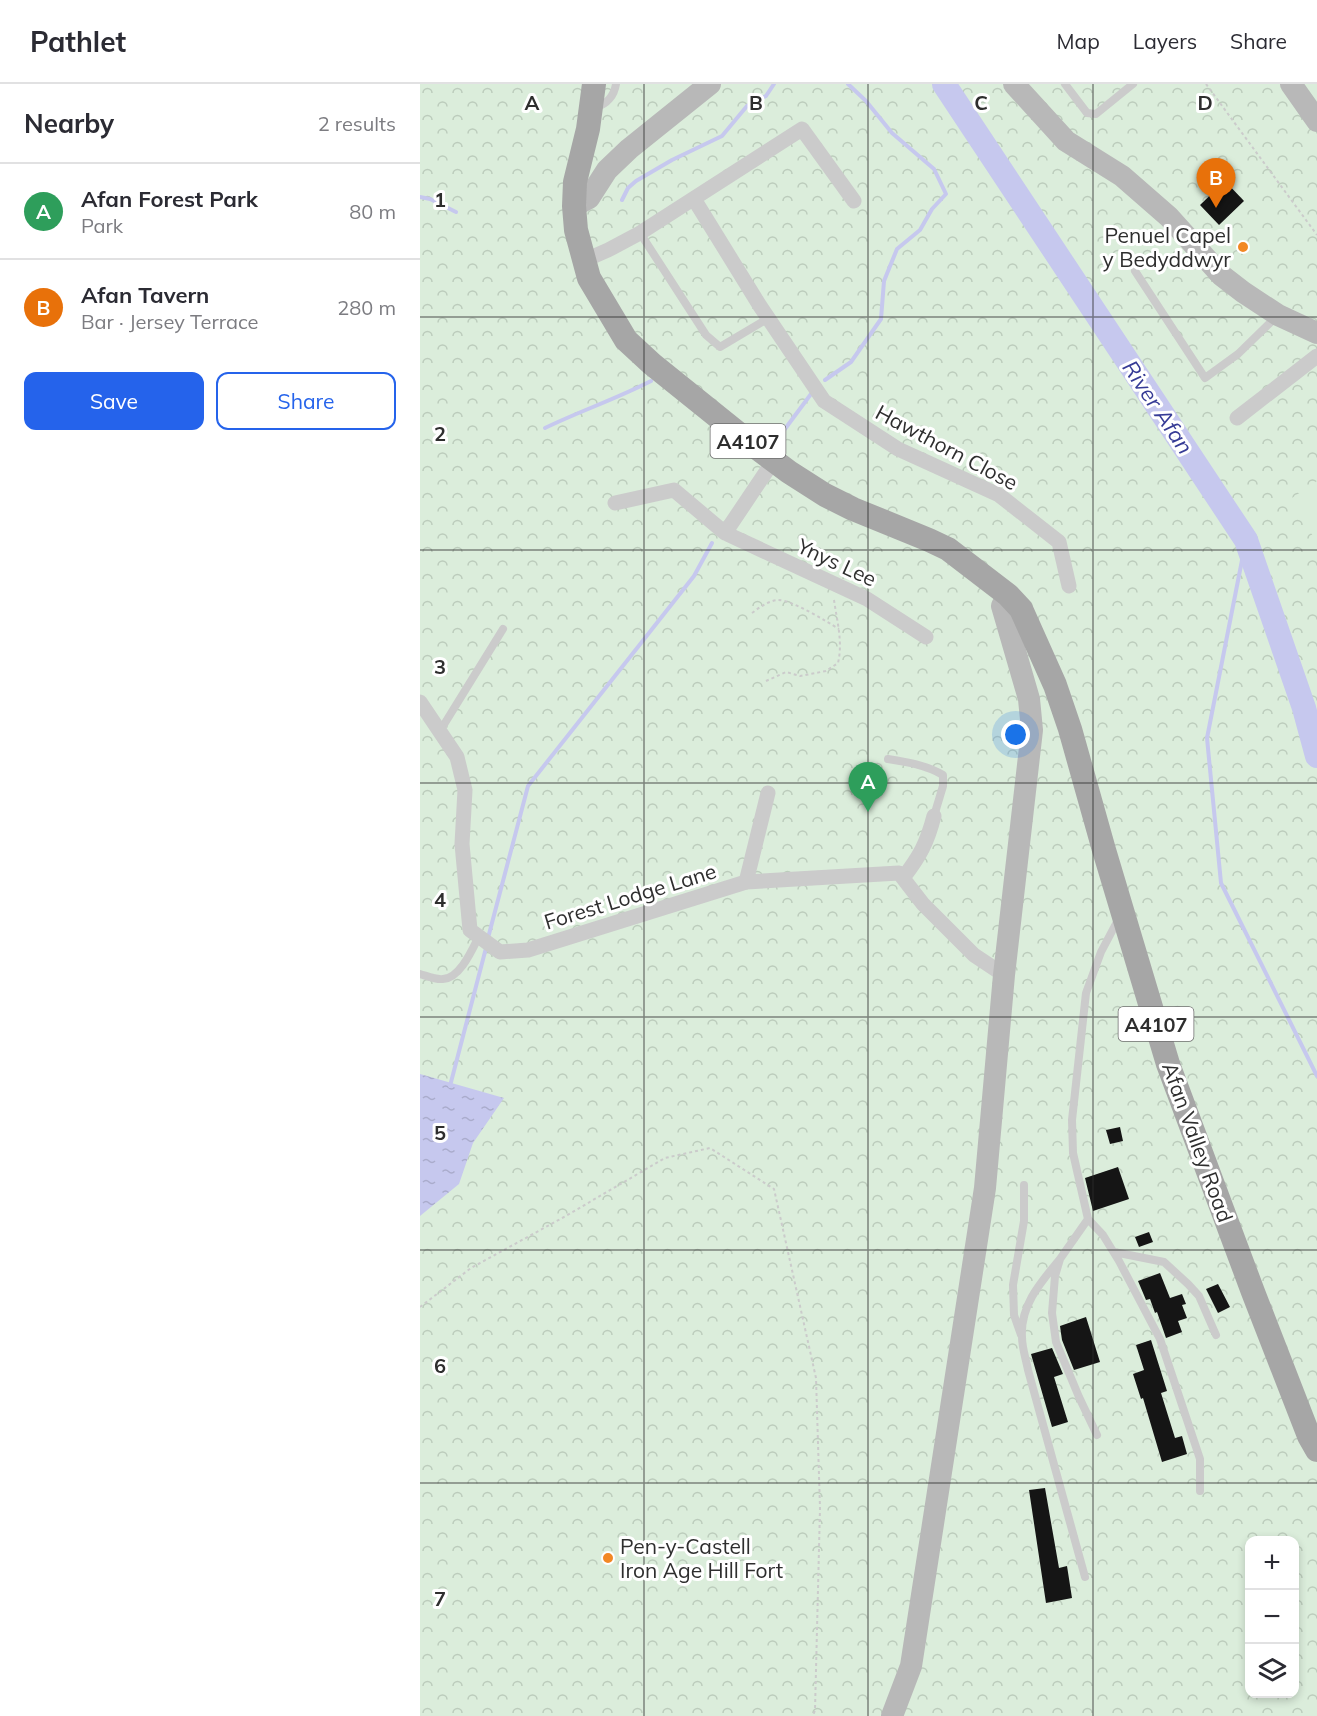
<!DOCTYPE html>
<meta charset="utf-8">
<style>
:root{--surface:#fff;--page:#f7f7f7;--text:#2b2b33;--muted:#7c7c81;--line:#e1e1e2;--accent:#2563eb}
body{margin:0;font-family:Mulish,sans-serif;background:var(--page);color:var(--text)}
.controls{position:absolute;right:18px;bottom:18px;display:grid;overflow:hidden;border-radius:12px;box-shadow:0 3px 9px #0003}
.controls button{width:54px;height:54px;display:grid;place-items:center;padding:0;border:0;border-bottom:2px solid var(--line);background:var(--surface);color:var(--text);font:30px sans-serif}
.you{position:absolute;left:596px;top:651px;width:21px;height:21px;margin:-15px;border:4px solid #fff;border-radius:50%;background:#1a73e8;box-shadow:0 0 0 9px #1a73e833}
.badge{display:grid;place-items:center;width:39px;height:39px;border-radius:50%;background:var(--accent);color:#fff;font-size:20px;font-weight:700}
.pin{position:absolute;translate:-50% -50px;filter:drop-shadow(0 2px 3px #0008)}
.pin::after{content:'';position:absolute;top:32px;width:21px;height:18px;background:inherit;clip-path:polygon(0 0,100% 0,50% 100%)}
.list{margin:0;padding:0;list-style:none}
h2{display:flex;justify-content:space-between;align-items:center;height:78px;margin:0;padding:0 24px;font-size:26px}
h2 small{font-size:20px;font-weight:400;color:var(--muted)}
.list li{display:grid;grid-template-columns:39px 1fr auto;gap:18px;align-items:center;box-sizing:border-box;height:96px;padding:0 24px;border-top:2px solid var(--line)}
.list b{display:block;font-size:22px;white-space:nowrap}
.list p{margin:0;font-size:20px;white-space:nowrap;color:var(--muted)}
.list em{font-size:20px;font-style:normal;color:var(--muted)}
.actions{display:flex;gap:12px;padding:18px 24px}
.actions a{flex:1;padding:14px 0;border:2px solid var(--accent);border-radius:12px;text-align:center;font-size:21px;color:var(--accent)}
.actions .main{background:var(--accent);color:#fff}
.icon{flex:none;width:33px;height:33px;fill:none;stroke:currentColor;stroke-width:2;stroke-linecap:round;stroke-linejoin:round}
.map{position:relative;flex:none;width:897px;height:1632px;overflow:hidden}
header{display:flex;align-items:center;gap:36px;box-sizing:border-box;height:84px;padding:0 30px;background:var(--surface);border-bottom:2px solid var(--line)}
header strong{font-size:28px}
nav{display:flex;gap:33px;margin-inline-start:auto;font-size:21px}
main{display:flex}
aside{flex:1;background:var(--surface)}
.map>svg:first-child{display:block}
.park{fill:url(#park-crowns);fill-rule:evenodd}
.pitch{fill:#dbeddb}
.water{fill:url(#water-ripples)}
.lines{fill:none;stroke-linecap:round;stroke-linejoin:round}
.stream{stroke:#c6c8ee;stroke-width:4}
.river{stroke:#c6c8ee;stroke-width:24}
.building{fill:#151515}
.path{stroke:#cbcbcb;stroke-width:2;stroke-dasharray:3 3;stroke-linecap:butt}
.lane{stroke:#cbcbcb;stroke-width:8}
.street{stroke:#cbcbcb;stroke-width:15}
.secondary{stroke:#b8b8b8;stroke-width:22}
.primary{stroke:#a6a6a6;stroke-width:24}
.grid{fill:none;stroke:#2e2e2e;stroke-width:1.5;stroke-opacity:0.55}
.poi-dot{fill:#f28824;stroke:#fff;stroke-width:2}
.labels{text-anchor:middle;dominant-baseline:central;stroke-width:6;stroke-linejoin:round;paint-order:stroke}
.shield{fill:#fff;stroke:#6d6d6d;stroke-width:1.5}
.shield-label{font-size:20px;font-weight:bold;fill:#2e2e2e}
.poi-label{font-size:21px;fill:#2e2e2e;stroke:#fff;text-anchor:end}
.street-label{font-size:21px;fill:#2e2e2e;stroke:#fff}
.water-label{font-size:22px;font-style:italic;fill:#363b96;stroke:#fff}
.grid-label{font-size:20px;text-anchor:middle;font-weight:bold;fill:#2e2e2e;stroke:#fff;stroke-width:6;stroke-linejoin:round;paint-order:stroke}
</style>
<header>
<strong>Pathlet</strong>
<nav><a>Map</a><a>Layers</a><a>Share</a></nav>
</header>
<main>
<aside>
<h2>Nearby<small>2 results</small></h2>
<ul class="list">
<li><span class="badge" style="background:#2e9e5b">A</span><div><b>Afan Forest Park</b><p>Park</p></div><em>80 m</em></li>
<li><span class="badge" style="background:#e8710a">B</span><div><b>Afan Tavern</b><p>Bar · Jersey Terrace</p></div><em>280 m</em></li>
</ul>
<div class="actions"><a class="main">Save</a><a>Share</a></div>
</aside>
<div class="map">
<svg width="897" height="1632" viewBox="0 0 897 1632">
<defs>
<pattern id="park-crowns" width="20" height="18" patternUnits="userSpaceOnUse" patternTransform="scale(1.5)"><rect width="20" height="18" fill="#dbeddb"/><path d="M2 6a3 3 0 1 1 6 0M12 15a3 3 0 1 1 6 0" fill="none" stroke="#bcccbc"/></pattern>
<pattern id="water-ripples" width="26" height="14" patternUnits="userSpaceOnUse" patternTransform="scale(1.5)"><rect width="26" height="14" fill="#c6c8ee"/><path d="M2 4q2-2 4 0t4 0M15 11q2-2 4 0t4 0" fill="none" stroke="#aaaccc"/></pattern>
</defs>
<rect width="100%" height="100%" fill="#fff"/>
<path class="park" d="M0 0H897V1632H0ZM830 1456H874V1610H830Z"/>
<path class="pitch" d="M897 397V458L869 416Z"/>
<path class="water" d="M0 990 84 1014 53 1059 39 1100 0 1132Z"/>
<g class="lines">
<path class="stream" d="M0 113 10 115 36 128
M202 116 208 104 216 97 252 76 302 52 327 22 346 12 354 0
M405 296 431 278 461 235 464 197 477 165 500 146 512 125 526 110 514 85 472 49 446 17 428 0
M125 344C160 327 196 315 231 297
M353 361 391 310
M826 456 787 654 801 799 897 992
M68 854 108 702 274 492 292 459
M30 1002 66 864"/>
<path class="river" d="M524 0 826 456 884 624 897 672"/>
</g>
<path class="building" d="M805 97 824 117 799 141 780 121Z
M700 1043 703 1057 690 1060 686 1046Z
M698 1083 709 1115 673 1127 665 1094Z
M729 1148 733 1158 719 1163 715 1153Z
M740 1189 750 1214 762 1210 766 1220 762 1221 767 1234 758 1237 762 1248 746 1254 737 1228 735 1229 730 1215 726 1216 718 1197Z
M798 1200 810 1223 798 1229 786 1205Z
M666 1233 680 1278 654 1286 642 1256 640 1242Z
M731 1256 747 1307 741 1309 755 1354 762 1352 767 1370 742 1378 723 1314 721 1315 713 1290 724 1286 716 1261Z
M632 1264 643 1290 634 1293 648 1338 632 1343 611 1270Z
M625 1404 639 1484 647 1482 652 1514 626 1519 609 1406Z"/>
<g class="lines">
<path class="path" d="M786 0 897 151
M332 529C340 523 348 517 358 516 372 516 406 537 419 545
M346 597 366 588 380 592 406 587 418 579C423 558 417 537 414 516
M0 1223 51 1184 144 1133 245 1074 290 1064 354 1105 396 1294 400 1424 395 1626 393 1632"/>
<path class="lane" d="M645 0 667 29 676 30 713 0
M175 24C187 20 194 13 196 0
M220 149 286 251 300 263 349 234
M715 187 785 294 818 270 855 234
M20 647 83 545
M468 675C487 678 506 681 523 691V702L514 732
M699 834 681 868 666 909 652 1036 653 1069 668 1135 683 1151 699 1177 740 1255 780 1375V1407
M0 890C7 892 16 896 23 895 40 894 52 866 59 852
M668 1135 640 1175 635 1192 632 1229 636 1258 659 1313 677 1351
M694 1168 744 1178 768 1200 779 1212 796 1251
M640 1175C621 1198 600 1221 602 1253 602 1264 606 1275 608 1286L665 1493
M601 1251 594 1231 593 1201 604 1137V1101"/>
<path class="street" d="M274 115 340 222 404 317 478 365 579 411 639 458 649 502
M163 177 188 166 220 149 382 45 434 117
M817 334 897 272
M195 419 254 406 305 449 447 515 506 553
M305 449 354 376
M0 618 37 673 45 706 42 760 50 846 80 868 108 866 326 798 479 789 503 820 554 871 584 891
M483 794C500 772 507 759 514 732
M326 798 348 709"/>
<path class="secondary" d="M594 0 646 57 702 92 749 133 801 191 823 208 858 231 897 249
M871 0 897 37
M154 122 169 114 187 86 209 65 290 0
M472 1632 491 1582 565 1104 584 891 612 646 609 615 582 522 588 511"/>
<path class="primary" d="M174 0 168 45 155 98 154 122 156 146 169 194 206 256 232 280 329 358 369 388 405 411 433 425 509 456 528 465 588 511 601 525 635 601 650 645 684 766 748 980 833 1208 889 1352 897 1366"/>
</g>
<path class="grid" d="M224 0V1632M448 0V1632M673 0V1632M0 233H897M0 466H897M0 699H897M0 933H897M0 1166H897M0 1399H897"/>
<g class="poi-dot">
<circle cx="823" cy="163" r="6"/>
<circle cx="188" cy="1474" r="6"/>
</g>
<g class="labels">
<g class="shield">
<rect x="290.5" y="340" width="75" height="34" rx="4.5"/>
<rect x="698.5" y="923" width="75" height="34" rx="4.5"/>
</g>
<g class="shield-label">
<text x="328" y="357">A4107</text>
<text x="736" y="940">A4107</text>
</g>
<g class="poi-label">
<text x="811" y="151">Penuel Capel<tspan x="811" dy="24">y Bedyddwyr</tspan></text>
<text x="200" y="1462" text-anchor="start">Pen-y-Castell<tspan x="200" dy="24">Iron Age Hill Fort</tspan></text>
</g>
<g class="street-label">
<text transform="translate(527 363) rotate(28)">Hawthorn Close</text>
<text transform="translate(417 478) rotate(25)">Ynys Lee</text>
<text transform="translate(210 812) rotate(-17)">Forest Lodge Lane</text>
<text transform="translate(778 1058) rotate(70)">Afan Valley Road</text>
</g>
<g class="water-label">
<text transform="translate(738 323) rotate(56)">River Afan</text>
</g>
</g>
<g class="grid-label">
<text x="112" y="26">A</text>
<text x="336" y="26">B</text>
<text x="561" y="26">C</text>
<text x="785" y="26">D</text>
<text x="20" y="123">1</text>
<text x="20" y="357">2</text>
<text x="20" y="590">3</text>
<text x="20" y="823">4</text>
<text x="20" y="1056">5</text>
<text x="20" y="1289">6</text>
<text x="20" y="1522">7</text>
</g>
</svg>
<div class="controls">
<button>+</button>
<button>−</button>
<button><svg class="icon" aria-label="layers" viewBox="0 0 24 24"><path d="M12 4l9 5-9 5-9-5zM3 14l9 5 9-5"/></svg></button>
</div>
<div class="you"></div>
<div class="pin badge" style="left:448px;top:728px;background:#2e9e5b">A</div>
<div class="pin badge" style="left:796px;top:124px;background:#e8710a">B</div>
</div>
</main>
